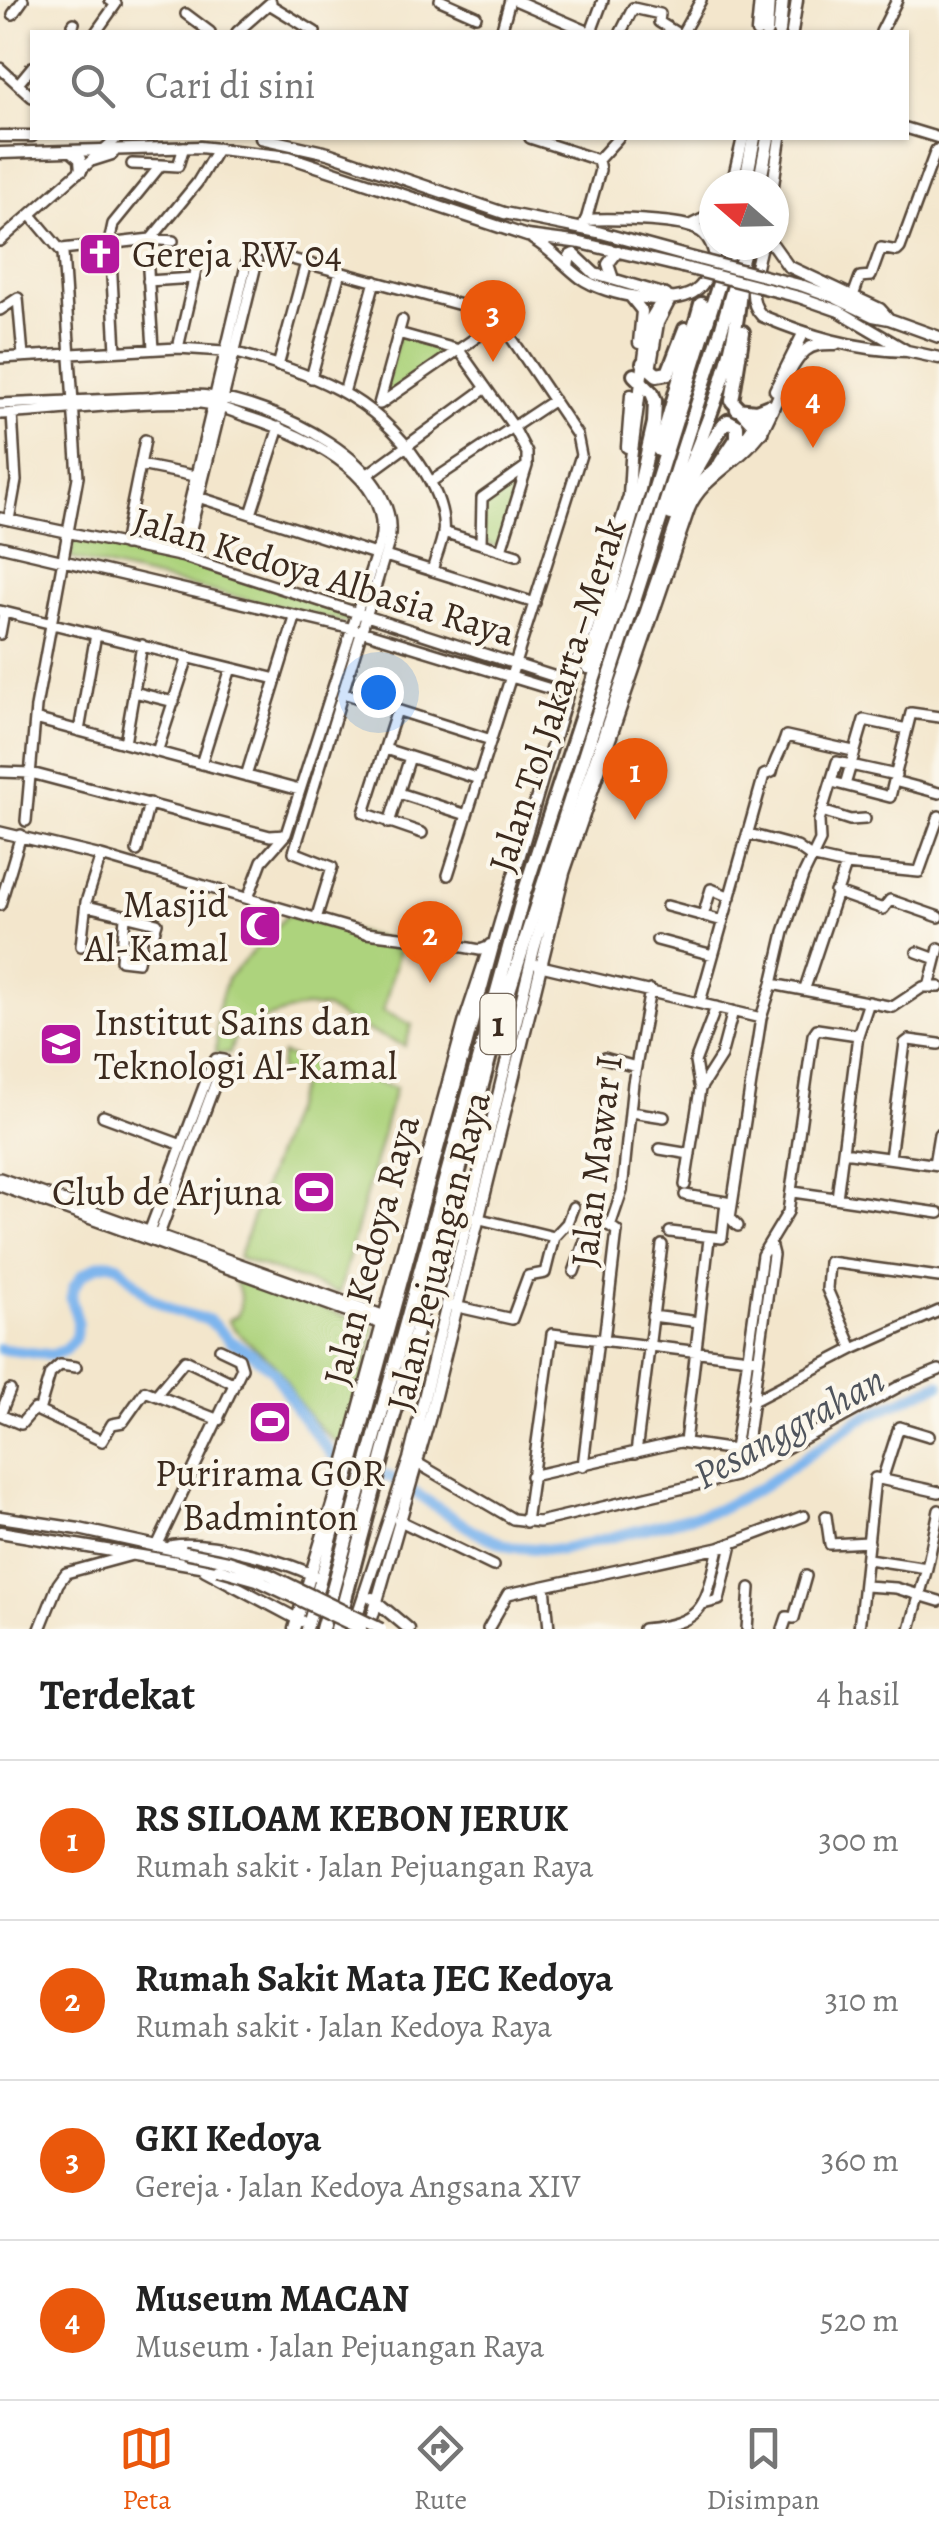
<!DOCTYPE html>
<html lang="id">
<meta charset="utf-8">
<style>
:root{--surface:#fff;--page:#f2f2f2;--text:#222;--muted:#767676;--line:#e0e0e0;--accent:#ea580c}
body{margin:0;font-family:Alegreya,serif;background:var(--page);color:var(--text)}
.compass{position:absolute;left:699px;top:170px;width:90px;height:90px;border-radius:50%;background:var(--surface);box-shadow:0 2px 8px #0004;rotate:290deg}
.you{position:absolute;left:378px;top:692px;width:35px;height:35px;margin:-25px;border:8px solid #fff;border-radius:50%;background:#1a73e8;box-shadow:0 0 0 15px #1a73e833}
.badge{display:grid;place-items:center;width:65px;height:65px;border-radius:50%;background:var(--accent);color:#fff;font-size:32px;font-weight:700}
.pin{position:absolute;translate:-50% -82px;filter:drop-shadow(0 2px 5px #0008)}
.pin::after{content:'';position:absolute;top:52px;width:35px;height:30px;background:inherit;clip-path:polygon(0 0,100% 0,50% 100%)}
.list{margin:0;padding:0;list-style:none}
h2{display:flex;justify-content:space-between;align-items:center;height:130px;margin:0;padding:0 40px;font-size:42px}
h2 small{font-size:32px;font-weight:400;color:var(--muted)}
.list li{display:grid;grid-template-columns:65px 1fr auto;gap:30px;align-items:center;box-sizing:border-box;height:160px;padding:0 40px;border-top:2px solid var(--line)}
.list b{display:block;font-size:38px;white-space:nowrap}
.list p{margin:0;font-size:32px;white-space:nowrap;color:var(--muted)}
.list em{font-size:32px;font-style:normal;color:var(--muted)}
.icon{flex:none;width:55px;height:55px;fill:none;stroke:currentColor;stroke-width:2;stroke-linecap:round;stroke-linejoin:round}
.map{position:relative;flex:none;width:939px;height:1629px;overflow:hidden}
.search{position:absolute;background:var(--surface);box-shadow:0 2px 8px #0004;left:30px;right:30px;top:30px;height:110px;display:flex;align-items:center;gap:25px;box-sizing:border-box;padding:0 35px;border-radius:0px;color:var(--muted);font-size:38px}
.sheet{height:770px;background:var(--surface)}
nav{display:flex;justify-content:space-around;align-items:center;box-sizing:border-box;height:140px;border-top:2px solid var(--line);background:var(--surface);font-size:28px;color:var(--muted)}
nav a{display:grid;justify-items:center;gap:5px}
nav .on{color:var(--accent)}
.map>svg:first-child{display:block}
.green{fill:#add37d;stroke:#747e4e;stroke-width:2.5}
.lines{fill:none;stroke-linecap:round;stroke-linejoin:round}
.river{stroke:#7eb5ed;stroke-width:11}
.minor-casing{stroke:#574638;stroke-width:14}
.major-casing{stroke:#574638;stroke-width:15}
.highway-casing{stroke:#574638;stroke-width:18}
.minor{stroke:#fff;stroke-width:9}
.major{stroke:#fff;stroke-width:10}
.highway{stroke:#fff;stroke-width:12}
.major-bridge-casing{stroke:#574638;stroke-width:15;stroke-linecap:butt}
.major-bridge{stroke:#fff;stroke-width:10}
.labels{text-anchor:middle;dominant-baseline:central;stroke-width:8;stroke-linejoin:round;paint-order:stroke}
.shield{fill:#fbf7ec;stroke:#75685c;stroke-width:2.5}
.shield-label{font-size:35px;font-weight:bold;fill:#3b2a1e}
.poi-label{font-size:38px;fill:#3b2a1e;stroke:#fbf7ec;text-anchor:start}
.street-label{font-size:38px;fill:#3b2a1e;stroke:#fbf7ec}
.water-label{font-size:40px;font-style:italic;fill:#4f545c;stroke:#fbf7ec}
</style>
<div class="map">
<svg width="939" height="1629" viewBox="0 0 939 1629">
<rect width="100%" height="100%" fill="#fbf7ec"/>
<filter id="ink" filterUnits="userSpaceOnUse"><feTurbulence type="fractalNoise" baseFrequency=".01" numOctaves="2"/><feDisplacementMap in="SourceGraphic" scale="20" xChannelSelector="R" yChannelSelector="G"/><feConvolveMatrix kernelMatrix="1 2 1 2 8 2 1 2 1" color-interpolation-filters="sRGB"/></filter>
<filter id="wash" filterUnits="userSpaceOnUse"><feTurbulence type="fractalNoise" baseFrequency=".0048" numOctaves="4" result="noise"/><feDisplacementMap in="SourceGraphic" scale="40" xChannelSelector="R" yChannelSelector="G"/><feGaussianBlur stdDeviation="2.25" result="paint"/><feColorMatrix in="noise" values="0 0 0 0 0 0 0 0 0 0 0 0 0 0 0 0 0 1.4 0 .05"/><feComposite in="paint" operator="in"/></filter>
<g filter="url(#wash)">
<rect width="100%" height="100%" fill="#f3e6cc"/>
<path class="green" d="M399 332 451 349 382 400Z
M525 472 500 548 483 542 480 504Z
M74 539 183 558 355 611 351 624 70 558Z
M287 915 401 943 383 1011 412 1025 405 1046 356 1026 326 1008 304 1007 253 1022 234 1039 230 1053H216L218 1007 227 979Z
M282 1054 395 1088 339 1293 238 1258 302 1080 279 1070Z
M231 1274 375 1327 345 1449C328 1437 312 1421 300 1404 290 1391 285 1375 273 1363 257 1346 241 1341 228 1320L238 1315C243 1299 240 1289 231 1274Z"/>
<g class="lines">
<path class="river" d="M0 1349 52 1355 65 1350 75 1338 78 1323 71 1298 73 1288 82 1275 99 1265 110 1263 119 1266 149 1297 174 1311 209 1320 230 1341 253 1354 274 1372 297 1410 333 1456 392 1478 477 1533 511 1547 561 1550 717 1510 762 1487 859 1420 939 1384"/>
</g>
</g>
<g filter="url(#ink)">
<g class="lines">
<g class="minor-casing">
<path id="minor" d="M440 0 476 16
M515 0 589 32
M269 4 315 32
M13 14 23 0
M186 14 210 32
M69 32 74 23
M96 32 116 4 110 0
M237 32 271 2
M460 32H461
M501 32 510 0
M591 32 603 0
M621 32 633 8 660 14 659 22 675 32
M683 32 701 0
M881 32 897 0
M0 68 32 97
M18 84 32 67
M906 128 939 138
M530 138 598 160 600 170 586 220
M598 160 618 138
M132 164 161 165
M151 239 197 183 218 148
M0 241 117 138
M109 243 113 224 161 165 178 166 184 147
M62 249 151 239 173 241
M277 255 490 313 500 321 380 404
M111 259 116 351
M148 270 153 349
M148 281 194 278
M853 296 860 277 871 276 881 248 897 251 900 248 936 150
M0 310 18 298 23 356
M398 333 459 350 513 426 527 453V466L501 550
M178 348 200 253
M233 352C310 373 373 394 419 463 432 482 446 510 443 534 441 546 435 559 432 571
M0 358 178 348 224 351
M278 366 306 263
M311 378 340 272
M344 393 375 281
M0 404C46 402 93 400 139 398 161 397 186 393 208 396 273 404 404 462 389 542L294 852 332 867 316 919
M379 404 402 320
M0 414C64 411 138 400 200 403 216 404 231 411 245 416 296 432 394 472 380 541L286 834 262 861 248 898
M140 465 195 476
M364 477 486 388
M432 481 554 400
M198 497 375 554
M251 514 279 427
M0 518 184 557 571 682
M9 520 16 481 12 413
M443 532 517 555
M481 543 482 498 527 466
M124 545 145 440
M0 546 361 631 567 694
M177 555 248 257
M385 556 535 603
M184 557 257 261
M0 611 276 679
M0 634 4 612
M134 692 174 702
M343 693 491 740
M397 710 364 813 422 833
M35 719 299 790
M79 731 96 634
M125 743 142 645
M385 749 479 779
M157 752 188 657
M201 764 231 668
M0 772 31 773 270 836 285 835
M246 776 295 618
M894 781 939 793
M832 782 890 797 911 713 939 717
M845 785 864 720 907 729
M399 793 467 815
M822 811 850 820 865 819
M26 821 36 707 78 477 63 253 31 215
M389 823 410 757
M0 832 101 856 366 933 425 940 480 950 488 947
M749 834 797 847 811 857 846 865 919 872 939 816
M137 851 149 803
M448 875 581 455 577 435 502 324
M835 892 883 909 890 900 939 917
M0 905 21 835
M87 906 157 923 153 935 143 934 138 962 121 960 125 918
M667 906 723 921
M703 916 711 889 730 897
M657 940 713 955
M81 946 86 902 101 856
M917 952 936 959
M537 965 761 1018 772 984 893 1007 923 987H939
M772 984 784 932 803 876 820 841 819 821 837 762 896 775
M929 987 939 948
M805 988 846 865
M700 1002 764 775 772 772C775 758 782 750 786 736L853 751
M604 1058 636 1067
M699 1085 695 1062 716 1007
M631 1112 664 1117
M103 1116 182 1145
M660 1149 690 1154
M843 1152 939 1165
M890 1158 905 1043 909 1040 939 1044
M934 1164 939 1134
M0 1178 388 1317
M685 1185 700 1089 721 1056 733 1011
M0 1186 387 1326
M793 1192 939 1213
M837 1198 858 1035 869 1002
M610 1226 622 1191 633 1083 650 990
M738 1226 730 1218 761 1018
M670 1232 722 1238 726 1202 685 1195
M148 1235 212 1065 216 1059 224 1060
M554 1237 567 1223 573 1207
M157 1240 224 1060
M574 1272 592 1221 610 1226
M454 1306 512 1319 528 1276 545 1273 554 1237 472 1217
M652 1316 699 1322
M604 1340 617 1231 610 1226
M853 1349 827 1289 829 1262 939 1277
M156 1395 185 1360 235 1384
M751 1402 853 1349 939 1311
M39 1411 50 1374 60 1365 76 1367
M0 1415 21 1424 34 1409 102 1441 112 1424 123 1422 145 1391 219 1420
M0 1415 10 1390
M685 1442 709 1239
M636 1453 662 1245
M412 1460 513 1519 539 1522 735 1476 900 1386 939 1370
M583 1466 598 1339
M743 1472 773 1255 770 1243
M531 1476 680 1442 735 1450
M735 1476V1450L762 1255 788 1212 813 1035 817 1029 858 1035
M883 1477 899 1427 929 1436
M826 1516 830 1544 869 1542
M398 1520 493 1566
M526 1522 552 1334 757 1359
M157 1546 242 1368 239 1358 220 1349
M868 1559 927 1568
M545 1586 549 1629
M865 1586 896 1588 939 1601
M703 1604 719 1600 732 1544
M40 1629 58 1584 66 1573 132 1555
M488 1629 508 1594 719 1548 804 1516
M643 1629C707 1623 705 1605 719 1548
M747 1629 750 1588
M783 1629 787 1617 794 1618 806 1576
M859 1629 875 1478 939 1492
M910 1629 927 1568 939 1510"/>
</g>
<g class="major-casing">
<path id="major" d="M757 32 760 0
M792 32 797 0
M0 136H32
M261 138 328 153 504 213 598 232 686 256
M72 152 80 159 81 171
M0 153 200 147 289 157 527 236 581 243 682 267
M93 160 112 154
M732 185 743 138
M773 185 780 138
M689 226 714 214
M582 228 586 220C607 218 675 220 694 228 706 232 711 241 714 252
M533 239C552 250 564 265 581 278 605 295 677 310 699 288 710 277 713 259 717 245
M761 245C757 267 744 298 762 316 810 336 854 350 907 351
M773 245 788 266 880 309 889 319
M568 266 570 256 574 254 595 274 666 295
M613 279 608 264 618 251
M803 286 834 297 873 316 889 319 939 337
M630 296 642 311 639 343
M799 297 839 311 907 351 939 358
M650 370 658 323 671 298
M775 390 804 332
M627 447 631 395
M0 1517 79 1529 184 1552
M0 1532 218 1569
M172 1546C208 1540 282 1560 315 1576
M205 1570 301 1621
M372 1598 409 1629
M355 1622 409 1459 534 949 557 871 683 503 691 491 743 441 768 405
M294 1629 339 1482 465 1020 490 945
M307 1629 496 936 577 661 629 496 631 459 646 344 651 318 662 300
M369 1629 429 1420 564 873 689 509C701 478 740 462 760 434 775 411 786 368 805 351 814 343 825 344 836 344"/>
</g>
<g class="highway-casing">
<path id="highway" d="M766 32 768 0
M779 32 782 0
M745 185 754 138
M759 185 768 138
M743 332 732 401 761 432
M643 363 657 375 668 373 685 329
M737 409 756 411 766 407
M659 450 701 304
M688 482C700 467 716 430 728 421L737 426V438L721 462
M671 514C699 439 737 367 740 285
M588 667 639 489 654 423 655 401 652 393 634 375
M322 1629 524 893 627 577 731 245
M337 1629 498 1025 722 327 746 245"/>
</g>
<use href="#minor" class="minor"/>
<use href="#major" class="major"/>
<use href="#highway" class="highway"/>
<g class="major-bridge-casing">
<path id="major-bridge" d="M686 256 803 286
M682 267 799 297
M184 1552 228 1561 268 1574 381 1629
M218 1569 257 1580 361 1629"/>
</g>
<use href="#major-bridge" class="major-bridge"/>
</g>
</g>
<defs>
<g id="church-square" transform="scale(2.25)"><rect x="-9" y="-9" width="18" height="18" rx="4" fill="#b5179e" stroke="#fbf7ec"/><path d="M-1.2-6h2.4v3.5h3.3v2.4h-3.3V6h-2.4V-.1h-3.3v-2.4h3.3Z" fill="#fff"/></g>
<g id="mosque-square" transform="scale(2.25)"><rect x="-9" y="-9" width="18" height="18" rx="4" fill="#b5179e" stroke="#fbf7ec"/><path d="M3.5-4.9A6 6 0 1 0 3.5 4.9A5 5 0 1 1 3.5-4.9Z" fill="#fff"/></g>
<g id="university-square" transform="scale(2.25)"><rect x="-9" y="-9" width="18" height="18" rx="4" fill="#b5179e" stroke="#fbf7ec"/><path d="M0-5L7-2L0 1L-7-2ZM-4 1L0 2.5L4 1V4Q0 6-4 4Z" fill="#fff"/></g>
<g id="stadium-square" transform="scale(2.25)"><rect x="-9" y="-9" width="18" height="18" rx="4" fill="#b5179e" stroke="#fbf7ec"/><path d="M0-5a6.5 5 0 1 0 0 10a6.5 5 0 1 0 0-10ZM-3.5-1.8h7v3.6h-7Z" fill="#fff"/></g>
</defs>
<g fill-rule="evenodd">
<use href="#church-square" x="100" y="254"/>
<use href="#mosque-square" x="260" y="926"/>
<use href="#university-square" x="61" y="1044"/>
<use href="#stadium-square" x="314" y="1192"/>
<use href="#stadium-square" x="270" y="1422"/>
</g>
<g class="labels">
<rect class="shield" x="480.5" y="994" width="35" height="60" rx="8"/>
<g class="shield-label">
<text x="498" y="1024">1</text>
</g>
<g class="poi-label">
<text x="132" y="254">Gereja RW 04</text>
<text x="228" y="904" text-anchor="end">Masjid<tspan x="228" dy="44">Al-Kamal</tspan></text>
<text x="94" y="1022">Institut Sains dan<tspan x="94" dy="44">Teknologi Al-Kamal</tspan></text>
<text x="282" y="1192" text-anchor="end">Club de Arjuna</text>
<text x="270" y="1473" text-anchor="middle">Purirama GOR<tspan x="270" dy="44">Badminton</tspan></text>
</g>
<g class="street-label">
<text transform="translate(324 576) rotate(17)">Jalan Kedoya Albasia Raya</text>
<text transform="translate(557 695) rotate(-72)">Jalan Tol Jakarta–Merak</text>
<text transform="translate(596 1161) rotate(-83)">Jalan Mawar I</text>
<text transform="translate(371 1250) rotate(-75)">Jalan Kedoya Raya</text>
<text transform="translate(438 1251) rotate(-76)">Jalan Pejuangan Raya</text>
</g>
<g class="water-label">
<text transform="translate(789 1427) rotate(-29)">Pesanggrahan</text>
</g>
</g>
</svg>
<svg class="compass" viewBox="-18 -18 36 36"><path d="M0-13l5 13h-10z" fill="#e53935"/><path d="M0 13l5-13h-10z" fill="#767676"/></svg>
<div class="you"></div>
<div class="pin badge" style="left:635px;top:820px">1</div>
<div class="pin badge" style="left:430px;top:983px">2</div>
<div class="pin badge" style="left:493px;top:362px">3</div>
<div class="pin badge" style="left:813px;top:448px">4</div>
<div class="search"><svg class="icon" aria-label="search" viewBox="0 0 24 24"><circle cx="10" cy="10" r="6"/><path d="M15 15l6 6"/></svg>Cari di sini</div>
</div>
<section class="sheet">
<h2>Terdekat<small>4 hasil</small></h2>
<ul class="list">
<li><span class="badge">1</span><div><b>RS SILOAM KEBON JERUK</b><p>Rumah sakit · Jalan Pejuangan Raya</p></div><em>300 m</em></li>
<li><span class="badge">2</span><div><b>Rumah Sakit Mata JEC Kedoya</b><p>Rumah sakit · Jalan Kedoya Raya</p></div><em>310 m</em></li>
<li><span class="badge">3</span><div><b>GKI Kedoya</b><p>Gereja · Jalan Kedoya Angsana XIV</p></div><em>360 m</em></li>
<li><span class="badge">4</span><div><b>Museum MACAN</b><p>Museum · Jalan Pejuangan Raya</p></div><em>520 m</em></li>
</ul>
</section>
<nav>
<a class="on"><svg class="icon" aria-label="map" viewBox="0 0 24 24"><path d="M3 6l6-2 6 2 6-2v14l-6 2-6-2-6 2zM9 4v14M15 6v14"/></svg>Peta</a>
<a><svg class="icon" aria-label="directions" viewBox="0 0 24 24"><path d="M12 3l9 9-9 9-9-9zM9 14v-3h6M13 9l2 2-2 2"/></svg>Rute</a>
<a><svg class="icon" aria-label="saved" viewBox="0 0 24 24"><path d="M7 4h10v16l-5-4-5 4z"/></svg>Disimpan</a>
</nav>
